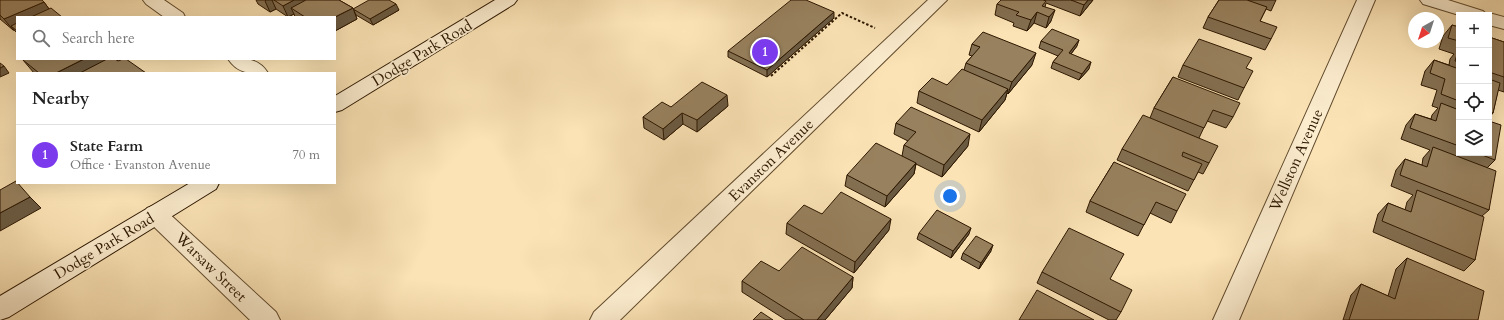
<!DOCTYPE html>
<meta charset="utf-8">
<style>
:root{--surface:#fff;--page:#f2f2f2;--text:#222;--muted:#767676;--line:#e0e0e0;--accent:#7c3aed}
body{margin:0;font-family:Cardo,serif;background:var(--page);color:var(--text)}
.controls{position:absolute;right:12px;top:12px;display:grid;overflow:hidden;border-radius:0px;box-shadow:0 4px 16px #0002}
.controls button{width:36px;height:36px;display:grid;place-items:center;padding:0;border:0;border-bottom:1px solid var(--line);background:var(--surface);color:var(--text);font:20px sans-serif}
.compass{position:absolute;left:1408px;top:12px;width:36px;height:36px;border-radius:50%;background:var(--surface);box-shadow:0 4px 16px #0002;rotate:219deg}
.you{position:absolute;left:950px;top:196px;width:14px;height:14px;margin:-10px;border:3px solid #fff;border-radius:50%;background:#1a73e8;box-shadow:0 0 0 6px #1a73e833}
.badge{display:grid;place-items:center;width:26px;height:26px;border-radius:50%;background:var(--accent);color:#fff;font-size:13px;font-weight:700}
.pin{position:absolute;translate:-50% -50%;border:2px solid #fff;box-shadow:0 1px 4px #0006}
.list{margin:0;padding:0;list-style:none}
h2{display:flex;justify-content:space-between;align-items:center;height:52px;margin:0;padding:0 16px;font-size:17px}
h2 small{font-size:13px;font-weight:400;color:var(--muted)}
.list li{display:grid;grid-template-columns:26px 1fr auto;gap:12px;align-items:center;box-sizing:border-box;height:60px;padding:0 16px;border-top:1px solid var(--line)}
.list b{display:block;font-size:15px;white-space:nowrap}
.list p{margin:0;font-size:13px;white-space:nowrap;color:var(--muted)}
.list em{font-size:13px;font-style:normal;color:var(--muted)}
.icon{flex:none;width:22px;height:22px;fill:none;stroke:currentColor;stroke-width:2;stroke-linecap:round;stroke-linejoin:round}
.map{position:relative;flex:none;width:1504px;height:320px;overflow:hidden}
.search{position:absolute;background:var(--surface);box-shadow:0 4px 16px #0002;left:16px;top:16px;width:320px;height:44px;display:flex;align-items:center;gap:10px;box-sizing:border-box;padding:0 14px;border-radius:0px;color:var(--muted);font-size:15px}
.panel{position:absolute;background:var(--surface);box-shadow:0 4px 16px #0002;left:16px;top:72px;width:320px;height:112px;border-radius:0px}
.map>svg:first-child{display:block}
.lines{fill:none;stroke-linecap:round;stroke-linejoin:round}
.street-casing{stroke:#604a2d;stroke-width:2}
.secondary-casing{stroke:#2d1700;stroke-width:2}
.path{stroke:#2d1700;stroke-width:2;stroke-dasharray:2.5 2;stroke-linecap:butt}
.street{fill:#fcedcf;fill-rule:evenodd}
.secondary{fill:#fcedcf;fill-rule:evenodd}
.wall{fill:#836f51;stroke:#2d1700}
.shaded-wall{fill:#6a5a42;stroke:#2d1700}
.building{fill:#98815e;stroke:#2d1700}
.labels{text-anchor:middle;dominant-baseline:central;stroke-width:3.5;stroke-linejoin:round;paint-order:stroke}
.street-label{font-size:15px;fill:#2d1700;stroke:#fcedcf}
</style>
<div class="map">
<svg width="1504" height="320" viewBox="0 0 1504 320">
<rect width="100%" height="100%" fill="#fbe3b5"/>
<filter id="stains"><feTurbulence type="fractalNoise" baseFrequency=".005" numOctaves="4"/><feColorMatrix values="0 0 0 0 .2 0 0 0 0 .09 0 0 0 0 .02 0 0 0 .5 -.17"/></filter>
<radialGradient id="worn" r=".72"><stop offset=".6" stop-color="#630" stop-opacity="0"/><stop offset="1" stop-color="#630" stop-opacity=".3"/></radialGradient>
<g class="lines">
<g class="street-casing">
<path id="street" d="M143 0H164L183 13 185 17H164L146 4Z
M928 0H947L620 320H590L594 312Z
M1357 0H1375L1239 320H1213Z
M1420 0H1448L1483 11 1486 14 1489 13 1504 17V29L1489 25V15H1459L1423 4Z
M228 59C245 59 258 57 268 73 251 73 239 75 228 59Z
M155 205 163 208 276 312 280 320H250L147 220 143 214 147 208Z"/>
</g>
<g class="secondary-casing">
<path id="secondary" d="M495 0H517L514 4 342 110 335 112V96Z
M190 183H219L216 189 9 317 0 320V296Z"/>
</g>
<path class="path" d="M771 76 842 13 875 28"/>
<use href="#street" class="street"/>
<use href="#secondary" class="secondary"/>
</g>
<path class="wall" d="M0 0 44 2 49 9 17 17V33L14 30H13L0 19Z
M256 0H339L353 8 357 19 335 31V17H295L294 14 288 17 276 9 270 12 258 4Z
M1001 0H1093L1080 16 1046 3 1045 7 1051 21 1046 28 1034 23 1027 31 1013 26 1014 23 995 15 997 4Z
M1219 0H1276L1271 11 1266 9 1260 21 1271 39 1265 50 1203 28 1208 17Z
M353 9 399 10 373 25 356 15Z
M834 18 767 77 728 57V51Z
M1452 25 1459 27V153H1489L1495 160 1487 168 1489 210 1482 216 1475 260 1464 271 1373 232 1378 214 1388 203 1405 210 1407 202 1413 195 1391 186 1396 170 1405 159 1422 165 1423 158 1430 150 1401 139 1406 125 1415 114 1431 119 1432 115 1438 108 1432 106 1437 90 1421 85 1425 71 1434 60 1449 65 1450 59 1454 54 1439 49 1443 36Z
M1489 37 1504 42V92L1498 90 1493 113 1489 118Z
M1041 41 1077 46 1071 54 1089 69 1079 80 1051 68 1053 62 1058 56 1039 48Z
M972 44 1032 65 1008 94 1007 93 1005 100 979 132 917 103 919 91 947 85 964 70 966 63 972 56 969 55Z
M23 60 118 61 146 73H34Z
M1183 65 1246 68 1244 88 1238 100 1178 77Z
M1173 77 1233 117 1226 128 1207 121 1199 138 1209 163 1203 174 1198 172 1188 191 1117 160 1122 149 1150 118 1154 108Z
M728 106 697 132 683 124 664 140 644 128 643 117 671 107Z
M896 123 968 146 942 177 916 164 914 174 885 207 845 186 847 175 902 156 904 145 908 141 894 134Z
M1114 162 1177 211 1171 223 1150 213 1138 236 1086 212 1090 201Z
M822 214 889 230 854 273 786 234 787 223Z
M919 233 969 234 951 258 917 239Z
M991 251 979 269 961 259 963 253Z
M1407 258 1478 320H1343L1351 295 1361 284 1388 296 1396 269Z
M779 271 853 277 852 288 825 320H786L742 292V281Z
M1042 272 1110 279 1121 312 1116 320H1109L1037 283Z"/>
<path class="shaded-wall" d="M266 0H272L276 9 270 12 265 1Z
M294 0H320L291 8 294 14 288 17 283 6Z
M1088 0H1093L1080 16 1084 5Z
M44 2 52 13 43 17H17V29L11 26 14 30H13L4 19Z
M396 4 399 10 373 25 370 19Z
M353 8 357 19 335 31V17Z
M1055 10 1051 21 1046 28 1049 17Z
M834 12V18L767 77V70Z
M1037 12 1034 23 1027 31 1031 20Z
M1079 40 1077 46 1067 59 1069 53Z
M1036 53 1032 65 1008 94 1012 82Z
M84 59H115L87 73H56Z
M1091 62 1089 69 1079 80 1082 74Z
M4 66 9 73 0 77V68Z
M1008 89 1005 100 979 132 982 120Z
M727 95 728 106 697 132V120Z
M682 113 683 124 664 140 663 129Z
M970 134 968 146 942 177 944 165Z
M916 163 914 174 885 207 887 196Z
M30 197 41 208 0 231V213Z
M891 219 889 230 854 273 855 262Z
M971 228 969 234 951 258 953 251Z
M993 245 991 251 979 269 981 263Z
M853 277 852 288 825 320H817Z"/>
<path class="building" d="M0 0H42L44 2 4 19 0 15Z
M274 0H294L283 6Z
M306 0H339L353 8 335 17H305L291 8Z
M369 0H389L396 4 370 19 353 9Z
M791 0H806L834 12 767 70 728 51Z
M1001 0H1043L1046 1 1042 6 1055 10 1049 17 1037 12 1031 20 1016 15 1019 12 997 4Z
M1071 0H1088L1084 5Z
M1219 0H1247L1267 7 1260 21 1277 27 1271 39 1208 17Z
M51 8 62 17H31Z
M17 23V31L11 26Z
M1452 25 1459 27V41L1448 38Z
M1052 29 1079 40 1069 53 1091 62 1082 74 1053 62 1063 50 1041 41Z
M983 32 1036 53 1012 82 966 63 980 47 972 44Z
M1489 37 1504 42V77L1489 72Z
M1199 39 1252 58 1246 68 1253 71 1244 88 1183 65Z
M1459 48V62L1455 61Z
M26 59H84L56 73H39L23 60Z
M107 59H115L118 61 123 59H126L146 73H80Z
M1434 60 1459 69V101L1441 94 1445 79 1430 73Z
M0 63 4 66 0 68Z
M962 69 1008 89 982 120 919 91 932 78 947 85Z
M1173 77 1240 103 1233 117 1213 110 1204 128 1154 108Z
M1489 79 1500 83 1493 113 1489 111Z
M702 82 727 95 697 120 682 113 663 129 643 117 662 102 671 107Z
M1441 103 1459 110V146L1410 128 1415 114 1436 121Z
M911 107 970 134 944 165 904 145 916 132 896 123Z
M1143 115 1218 146 1209 163 1183 152 1182 156 1202 164 1194 180 1122 149Z
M1489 121 1501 125 1495 160 1477 153H1489Z
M876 143 916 163 887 196 847 175Z
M1433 147 1496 171 1489 210 1400 175 1405 159 1427 167Z
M1114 162 1186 194 1177 211 1156 202 1144 225 1090 201Z
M16 181 30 197 0 213V190Z
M1417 190 1484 217 1475 260 1382 221 1388 203 1411 212Z
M841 192 891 219 855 262 787 223 804 205 822 214Z
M937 210 971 228 953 251 919 233Z
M1069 228 1124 254 1110 279 1132 290 1121 312 1042 272Z
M976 236 993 245 981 263 963 253Z
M802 247 853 277 817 320H804L742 281 761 261 779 271Z
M1407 258 1484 291 1478 320H1349L1361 284 1395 299Z
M1037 290 1094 320H1019Z
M761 312 773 320H753Z"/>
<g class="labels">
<g class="street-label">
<text transform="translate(422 53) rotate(-31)">Dodge Park Road</text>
<text transform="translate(771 160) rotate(-44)">Evanston Avenue</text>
<text transform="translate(1296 160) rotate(-66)">Wellston Avenue</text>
<text transform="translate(104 246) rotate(-31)">Dodge Park Road</text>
<text transform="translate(211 267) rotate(44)">Warsaw Street</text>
</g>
</g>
<rect width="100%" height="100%" filter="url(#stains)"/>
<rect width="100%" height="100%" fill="url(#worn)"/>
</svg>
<div class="controls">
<button>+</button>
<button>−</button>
<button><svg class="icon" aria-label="locate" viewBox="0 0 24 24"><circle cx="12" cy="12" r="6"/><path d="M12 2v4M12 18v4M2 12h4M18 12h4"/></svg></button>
<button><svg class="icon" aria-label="layers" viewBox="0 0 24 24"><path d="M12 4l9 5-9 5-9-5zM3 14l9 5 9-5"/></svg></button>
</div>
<svg class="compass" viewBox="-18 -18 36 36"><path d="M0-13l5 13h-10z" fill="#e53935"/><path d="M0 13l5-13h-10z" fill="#767676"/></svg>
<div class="you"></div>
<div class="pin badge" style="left:765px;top:52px">1</div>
<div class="search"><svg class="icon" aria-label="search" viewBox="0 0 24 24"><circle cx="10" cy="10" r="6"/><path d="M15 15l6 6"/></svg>Search here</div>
<section class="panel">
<h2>Nearby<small></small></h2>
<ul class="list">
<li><span class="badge">1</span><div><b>State Farm</b><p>Office · Evanston Avenue</p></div><em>70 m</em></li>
</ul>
</section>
</div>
